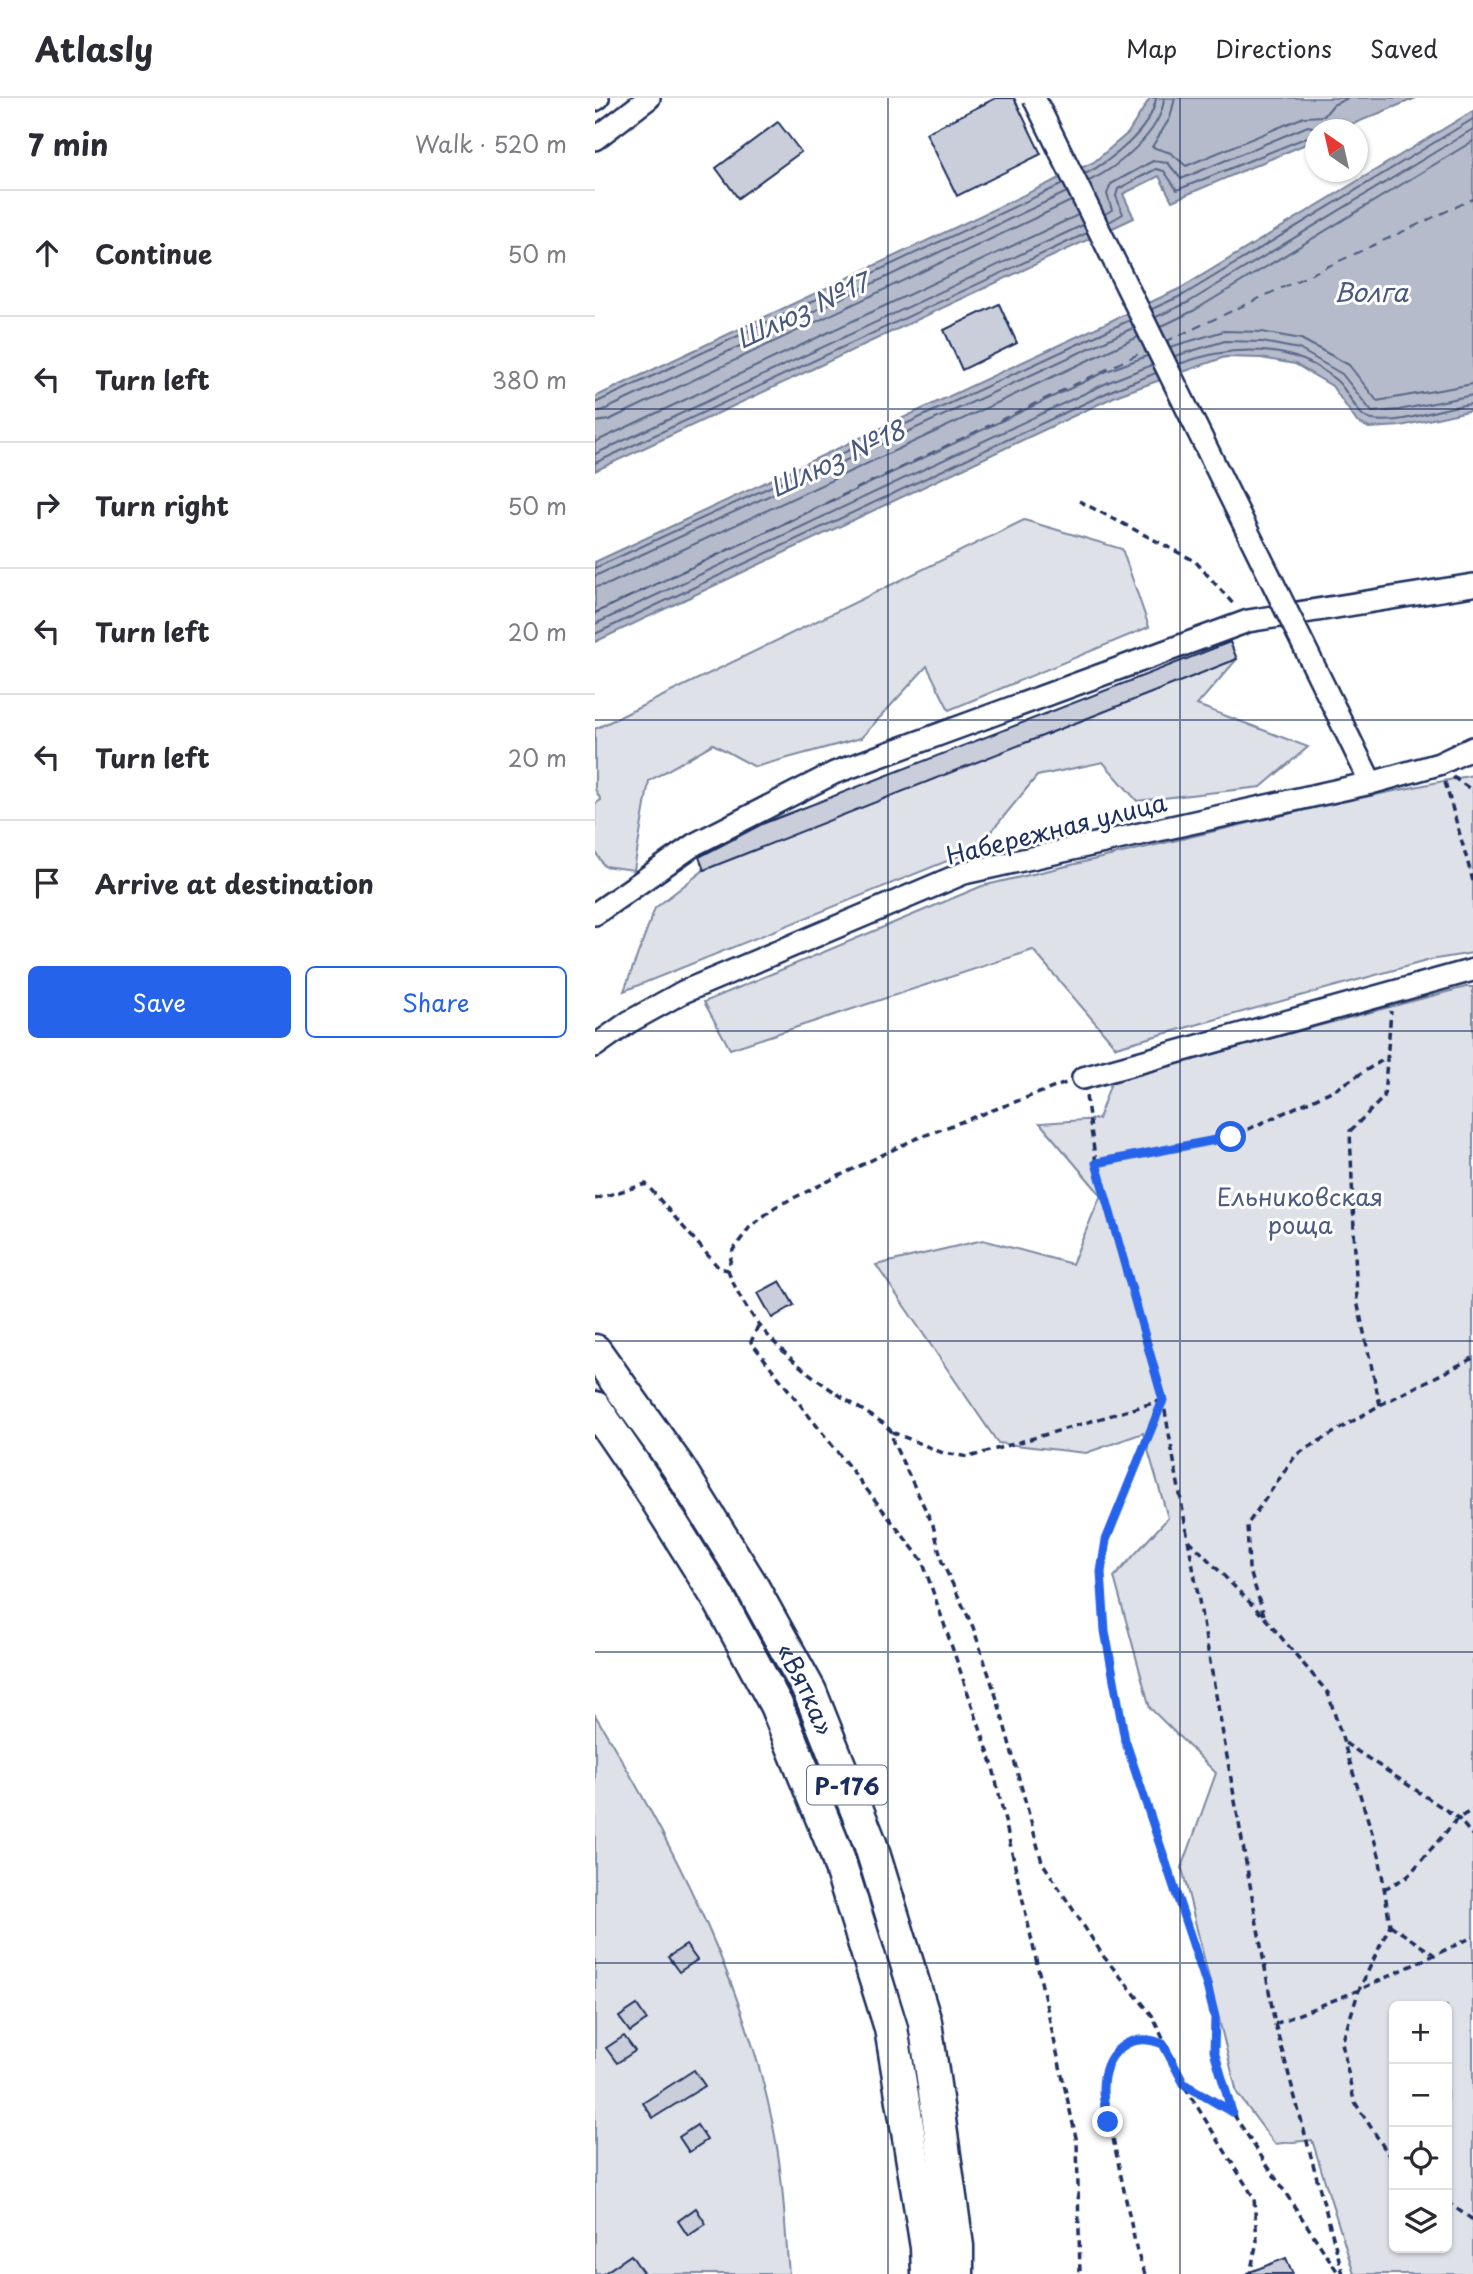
<!DOCTYPE html>
<meta charset="utf-8">
<style>
:root{--surface:#fff;--page:#f2f2f3;--text:#2b2b33;--muted:#7c7c81;--line:#e1e1e2;--accent:#2563eb}
body{margin:0;font-family:"Playpen Sans",sans-serif;background:var(--page);color:var(--text)}
.controls{position:absolute;right:21px;bottom:21px;display:grid;overflow:hidden;border-radius:10px;box-shadow:0 2px 5px #0004}
.controls button{width:63px;height:63px;display:grid;place-items:center;padding:0;border:0;border-bottom:2px solid var(--line);background:var(--surface);color:var(--text);font:35px sans-serif}
.compass{position:absolute;left:710px;top:21px;width:63px;height:63px;border-radius:50%;background:var(--surface);box-shadow:0 2px 5px #0004;rotate:326deg}
.stop{position:absolute;width:21px;height:21px;margin:-16px;border:5px solid #2563eb;border-radius:50%;background:#fff}
.stop.end{background:#2563eb;border-color:#fff;box-shadow:0 2px 7px #0008}
.list{margin:0;padding:0;list-style:none}
h2{display:flex;justify-content:space-between;align-items:center;height:91px;margin:0;padding:0 28px;font-size:30px}
h2 small{font-size:23px;font-weight:400;color:var(--muted)}
.list li{display:grid;grid-template-columns:46px 1fr auto;gap:21px;align-items:center;box-sizing:border-box;height:126px;padding:0 28px;border-top:2px solid var(--line)}
.list b{display:block;font-size:26px;white-space:nowrap}
.list em{font-size:23px;font-style:normal;color:var(--muted)}
.actions{display:flex;gap:14px;padding:21px 28px}
.actions a{flex:1;padding:16px 0;border:2px solid var(--accent);border-radius:10px;text-align:center;font-size:24px;color:var(--accent)}
.actions .main{background:var(--accent);color:#fff}
.icon{flex:none;width:38px;height:38px;fill:none;stroke:currentColor;stroke-width:2;stroke-linecap:round;stroke-linejoin:round}
.map{position:relative;flex:none;width:878px;height:2176px;overflow:hidden}
header{display:flex;align-items:center;gap:42px;box-sizing:border-box;height:98px;padding:0 35px;background:var(--surface);border-bottom:2px solid var(--line)}
header strong{font-size:33px}
nav{display:flex;gap:38px;margin-inline-start:auto;font-size:24px}
main{display:flex}
aside{flex:1;background:var(--surface)}
.map>svg:first-child{display:block}
.green{fill:#dee1e7;stroke:#7c88a2;stroke-width:2;fill-rule:evenodd}
.water{fill:#b5bbca;stroke:#77839f;stroke-width:2}
.lines{fill:none;stroke-linecap:round;stroke-linejoin:round}
.shore{stroke:#596789;stroke-width:2}
.ferry{stroke:#49597e;stroke-width:2;stroke-dasharray:9 7;stroke-linecap:butt}
.building{fill:#caceda;stroke:#1b2f5e;stroke-width:2}
.minor-casing{stroke:#1b2f5e;stroke-width:26}
.highway-casing{stroke:#1b2f5e;stroke-width:37}
.path{stroke:#1b2f5e;stroke-width:3.5;stroke-dasharray:7 5;stroke-linecap:butt}
.minor{stroke:#fff;stroke-width:21}
.highway{stroke:#fff;stroke-width:32}
.minor-bridge-casing{stroke:#1b2f5e;stroke-width:26;stroke-linecap:butt}
.minor-bridge{stroke:#fff;stroke-width:21}
.route{stroke:#2563eb;stroke-width:9}
.grid{fill:none;stroke:#1b2f5e;stroke-width:2;stroke-opacity:0.55}
.labels{text-anchor:middle;dominant-baseline:central;stroke-width:6;stroke-linejoin:round;paint-order:stroke}
.shield{fill:#fff;stroke:#5f6d8e;stroke-width:2}
.shield-label{font-size:23px;font-weight:bold;fill:#1b2f5e}
.street-label{font-size:24px;fill:#1b2f5e;stroke:#fff}
.park-label{font-size:24px;fill:#4c5c80;stroke:#fff}
.water-label{font-size:26px;font-style:italic;fill:#49597e;stroke:#fff}
</style>
<header>
<strong>Atlasly</strong>
<nav><a>Map</a><a>Directions</a><a>Saved</a></nav>
</header>
<main>
<aside>
<h2>7 min<small>Walk · 520 m</small></h2>
<ul class="list">
<li><svg class="icon" aria-label="ahead" viewBox="0 0 24 24"><path d="M12 20V5M6 11l6-6 6 6"/></svg><div><b>Continue</b></div><em>50 m</em></li>
<li><svg class="icon" aria-label="left" viewBox="0 0 24 24"><path d="M17 20v-9H6M10 6l-5 5 5 5"/></svg><div><b>Turn left</b></div><em>380 m</em></li>
<li><svg class="icon" aria-label="right" viewBox="0 0 24 24"><path d="M7 20v-9h11M14 6l5 5-5 5"/></svg><div><b>Turn right</b></div><em>50 m</em></li>
<li><svg class="icon" aria-label="left" viewBox="0 0 24 24"><path d="M17 20v-9H6M10 6l-5 5 5 5"/></svg><div><b>Turn left</b></div><em>20 m</em></li>
<li><svg class="icon" aria-label="left" viewBox="0 0 24 24"><path d="M17 20v-9H6M10 6l-5 5 5 5"/></svg><div><b>Turn left</b></div><em>20 m</em></li>
<li><svg class="icon" aria-label="arrive" viewBox="0 0 24 24"><path d="M6 21V4h12l-3 4 3 4H6"/></svg><div><b>Arrive at destination</b></div></li>
</ul>
<div class="actions"><a class="main">Save</a><a>Share</a></div>
</aside>
<div class="map">
<svg width="878" height="2176" viewBox="0 0 878 2176">
<rect width="100%" height="100%" fill="#fff"/>
<filter id="ink" filterUnits="userSpaceOnUse"><feTurbulence type="fractalNoise" baseFrequency=".0143" numOctaves="2"/><feDisplacementMap in="SourceGraphic" scale="14" xChannelSelector="R" yChannelSelector="G"/><feConvolveMatrix kernelMatrix="1 2 1 2 8 2 1 2 1" color-interpolation-filters="sRGB"/></filter>
<g filter="url(#ink)">
<path class="green" d="M429 422 527 451 554 529 354 612 332 568 266 640 160 669 118 646 54 683 39 772 9 768 0 753V706L6 702 0 691V631Z
M642 561 602 607 713 649 666 689 542 703 508 664 442 678 382 751 29 893 60 810 109 772Z
M878 677V855L835 862 521 949 438 852 135 951 109 904 387 788 731 707Z
M871 889H878V2176H759L717 2042 680 2046 642 1995 587 1770 621 1675 555 1610 519 1479 573 1420 548 1335 491 1355 403 1345 281 1167 388 1142 477 1166 506 1097 445 1025 503 1021 517 982ZM799 1908H852V2150H799Z
M0 1617C79 1747 157 1899 182 2049 189 2091 190 2134 194 2176H0Z"/>
<path class="water" d="M555 0H821L746 31 720 32V42L577 103 564 78 528 96 539 120 0 373V299L499 64 533 35Z
M878 13V312L806 328 774 330 762 324 737 288 700 266 666 260 630 259 523 297 0 544V464L586 190Z"/>
<g class="lines">
<path class="shore" d="M580 0 575 20 557 49 576 55 591 68 709 19 729 18 738 7 753 0
M490 76C516 63 557 31 561 0
M494 83C522 70 567 34 569 0
M510 116 517 112 512 96 516 86 558 63 573 65 586 81 713 28 730 32
M514 124 528 116 521 98 523 91 561 71 569 73 582 92 720 36
M557 211 590 196 878 21
M561 219 594 204 878 31
M565 229 600 212 878 43
M575 249 629 233 667 234 706 241 754 267 782 303 878 286
M580 258 630 243 667 244 704 251 747 276 777 314 804 312 878 297
M584 266C635 247 698 244 742 283 754 293 762 320 777 322 811 327 845 308 878 306
M0 305 468 86
M0 314 9 312 472 94
M0 324 14 322 476 103
M0 344 483 117
M0 356 488 127
M0 365 492 135
M0 470 535 222
M0 478 538 230
M0 489 14 486 543 239
M0 515 512 273 552 258
M0 526 516 283 557 267
M0 536 520 291 561 275"/>
<path class="ferry" d="M570 244 878 101
M0 515 552 252"/>
</g>
<path class="building" d="M401 0H419L446 56 362 98 331 35Z
M183 24 206 54 143 100 121 70Z
M404 206 422 245 367 272 349 232Z
M635 544 642 561 109 772 104 759 167 726Z
M185 1183 199 1207 177 1220 163 1195Z
M91 1847 102 1862 84 1874 73 1859Z
M42 1907 52 1922 35 1934 24 1919Z
M29 1938 40 1953 22 1965 11 1950Z
M99 1972 110 1988 58 2020 48 2005Z
M102 2027 112 2042 94 2054 84 2039Z
M101 2110 111 2126 93 2138 83 2123Z
M36 2157 49 2176H8Z
M691 2160 698 2176H652V2175Z"/>
<g class="lines">
<g class="minor-casing">
<path id="minor" d="M0 2 3 0
M0 41 54 0
M741 613 776 685
M0 816 100 746 239 675 653 523 878 487
M0 948 34 924 88 894 369 775 776 685 844 666 878 650
M488 980 878 872"/>
</g>
<g class="highway-casing">
<g id="highway">
<path id="s1" d="M0 1253 83 1369 155 1485 215 1594 275 1745 330 1924 362 2148V2176"/>
<path d="M0 1310 54 1389 125 1503 181 1607 241 1754 296 1930 332 2149 333 2176"/>
</g>
</g>
<path class="path" d="M484 403 600 463 640 508
M858 679 878 693
M850 684 878 783
M491 998 501 1065 568 1302 680 1926 748 2176
M501 1065 636 1039 743 990 794 958
M0 1101 51 1086 124 1170 133 1172 138 1152 154 1130 180 1109 320 1041 471 985
M133 1172C160 1245 225 1286 288 1325L297 1334 298 1344 338 1427 347 1464 378 1529 403 1604 447 1764 509 1859 557 1917 589 1986 637 2014
M163 1228 156 1244 327 1462 397 1665 482 2044 485 2176
M567 1303 511 1442 506 1474 510 1533 530 1642 613 1888 620 1920 619 1953 637 2014 744 2176
M785 1307 762 1203 755 1033 789 999 796 913
M297 1334 348 1355 374 1359 568 1302
M594 1442 669 1519 733 1595 784 1757 795 1827 764 1892 747 1945 759 2003 799 2065
M669 1517 654 1470 652 1427 701 1357 785 1307 878 1260
M750 1645 863 1720 878 1738
M789 1791 812 1779 863 1720 878 1712
M795 1827 838 1856
M680 1926 764 1892 878 1839
M590 1989 659 2100 662 2143 655 2176
M852 2104 878 2122
M550 2176 542 2154 508 1993C512 1956 529 1930 568 1946"/>
<use href="#minor" class="minor"/>
<use href="#highway" class="highway"/>
<g class="minor-bridge-casing">
<path id="minor-bridge" d="M439 0 741 613"/>
</g>
<use href="#minor-bridge" class="minor-bridge"/>
</g>
</g>
<g class="lines" filter="url(#ink)">
<path class="route" d="M513 2024C511 2014 508 2002 508 1992 508 1955 534 1932 568 1946L589 1986 637 2014 619 1953 620 1920 612 1888 530 1642 510 1533 506 1474 511 1442 568 1302 501 1065 636 1039"/>
</g>
<path class="grid" d="M293 0V2176M585 0V2176M0 311H878M0 622H878M0 933H878M0 1243H878M0 1554H878M0 1865H878"/>
<g class="labels">
<rect class="shield" x="212" y="1667.5" width="80" height="39" rx="5"/>
<g class="shield-label">
<text x="252" y="1687">Р-176</text>
</g>
<g class="street-label">
<text transform="translate(461 730) rotate(-14)">Набережная улица</text>
<text stroke="none"><textPath href="#s1" startOffset="399">«Вятка»</textPath></text>
</g>
<g class="park-label">
<text x="705" y="1098">Ельниковская<tspan x="705" dy="28">роща</tspan></text>
</g>
<g class="water-label">
<text x="776" y="193">Волга</text>
<text transform="translate(207 212) rotate(-25)">Шлюз №17</text>
<text transform="translate(242 360) rotate(-25)">Шлюз №18</text>
</g>
</g>
</svg>
<div class="controls">
<button>+</button>
<button>−</button>
<button><svg class="icon" aria-label="locate" viewBox="0 0 24 24"><circle cx="12" cy="12" r="6"/><path d="M12 2v4M12 18v4M2 12h4M18 12h4"/></svg></button>
<button><svg class="icon" aria-label="layers" viewBox="0 0 24 24"><path d="M12 4l9 5-9 5-9-5zM3 14l9 5 9-5"/></svg></button>
</div>
<svg class="compass" viewBox="-18 -18 36 36"><path d="M0-13l5 13h-10z" fill="#e53935"/><path d="M0 13l5-13h-10z" fill="#7c7c81"/></svg>
<div class="stop" style="left:636px;top:1039px"></div>
<div class="stop end" style="left:513px;top:2024px"></div>
</div>
</main>
